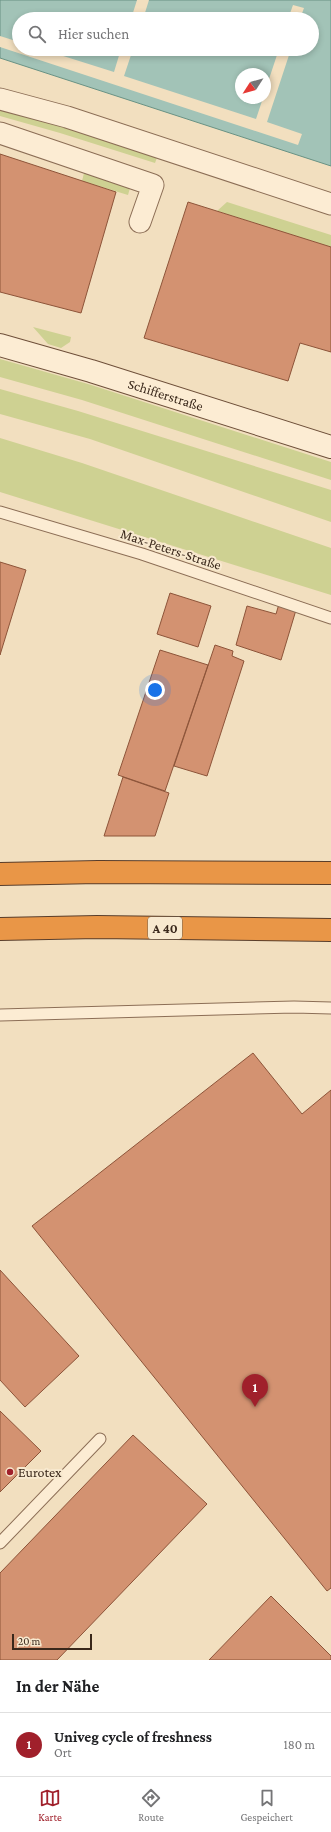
<!DOCTYPE html>
<html lang="de">
<meta charset="utf-8">
<style>
:root{--surface:#fff;--page:#f6f6f6;--text:#202124;--muted:#757577;--line:#e0e0e0;--accent:#a0202b}
body{margin:0;font-family:"Crimson Pro",serif;background:var(--page);color:var(--text)}
.compass{position:absolute;left:235px;top:68px;width:36px;height:36px;border-radius:50%;background:var(--surface);box-shadow:0 2px 6px #0003;rotate:234deg}
.scale{position:absolute;left:12px;bottom:10px;width:80px;box-sizing:border-box;padding-left:4px;border:2px solid #3a281b;border-top:0;font-size:11px;line-height:14px;white-space:nowrap;color:#3a281b;-webkit-text-stroke:3px #f8e9cf;paint-order:stroke}
.you{position:absolute;left:155px;top:690px;width:14px;height:14px;margin:-10px;border:3px solid #fff;border-radius:50%;background:#1a73e8;box-shadow:0 0 0 6px #1a73e833}
.badge{display:grid;place-items:center;width:26px;height:26px;border-radius:50%;background:var(--accent);color:#fff;font-size:13px;font-weight:700}
.pin{position:absolute;translate:-50% -33px;filter:drop-shadow(0 1px 2px #0008)}
.pin::after{content:'';position:absolute;top:21px;width:14px;height:12px;background:inherit;clip-path:polygon(0 0,100% 0,50% 100%)}
.list{margin:0;padding:0;list-style:none}
h2{display:flex;justify-content:space-between;align-items:center;height:52px;margin:0;padding:0 16px;font-size:17px}
h2 small{font-size:13px;font-weight:400;color:var(--muted)}
.list li{display:grid;grid-template-columns:26px 1fr auto;gap:12px;align-items:center;box-sizing:border-box;height:64px;padding:0 16px;border-top:1px solid var(--line)}
.list b{display:block;font-size:15px;white-space:nowrap}
.list p{margin:0;font-size:13px;white-space:nowrap;color:var(--muted)}
.list em{font-size:13px;font-style:normal;color:var(--muted)}
.icon{flex:none;width:22px;height:22px;fill:none;stroke:currentColor;stroke-width:2;stroke-linecap:round;stroke-linejoin:round}
.map{position:relative;flex:none;width:331px;height:1660px;overflow:hidden}
.search{position:absolute;background:var(--surface);box-shadow:0 2px 6px #0003;left:12px;right:12px;top:12px;height:44px;display:flex;align-items:center;gap:10px;box-sizing:border-box;padding:0 14px;border-radius:22px;color:var(--muted);font-size:15px}
.sheet{height:116px;background:var(--surface)}
nav{display:flex;justify-content:space-around;align-items:center;box-sizing:border-box;height:56px;border-top:1px solid var(--line);background:var(--surface);font-size:11px;color:var(--muted)}
nav a{display:grid;justify-items:center;gap:2px}
nav .on{color:var(--accent)}
.map>svg:first-child{display:block}
.green{fill:#ced192}
.water{fill:#a2c3b7;stroke:#699284;fill-rule:evenodd}
.pier{fill:#f2dfbf}
.building{fill:#d39271;stroke:#8d5439}
.lines{fill:none;stroke-linecap:round;stroke-linejoin:round}
.lane-casing{stroke:#8c6e56;stroke-width:13}
.street-casing{stroke:#8c6e56;stroke-width:23}
.secondary-casing{stroke:#6e4f39;stroke-width:24}
.highway-casing{stroke:#593d2a;stroke-width:24}
.lane{stroke:#fcecd3;stroke-width:11}
.street{stroke:#fcecd3;stroke-width:21}
.secondary{stroke:#fcecd3;stroke-width:22}
.highway{stroke:#e99647;stroke-width:22}
.poi-dot{fill:#a0202b;stroke:#f8e9cf;stroke-width:1.5}
.labels{text-anchor:middle;dominant-baseline:central;stroke-width:4;stroke-linejoin:round;paint-order:stroke}
.shield{fill:#f8e9cf;stroke:#736251;stroke-width:1}
.shield-label{font-size:13px;font-weight:bold;fill:#3a281b}
.street-label{font-size:14px;fill:#3a281b;stroke:#f8e9cf}
.poi-label{font-size:14px;fill:#3a281b;stroke:#f8e9cf;text-anchor:start}
</style>
<div class="map">
<svg width="331" height="1660" viewBox="0 0 331 1660">
<rect width="100%" height="100%" fill="#f2dfbf"/>
<path class="green" d="M0 103 159 152 155 163 60 133 0 116Z
M85 169 130 188 128 195 82 181Z
M227 202 331 235V247L217 211Z
M33 327 71 337 70 342 61 348 48 344Z
M0 359 88 384 331 462V480L82 400 0 377Z
M0 389 78 411 331 490V522L90 439 0 414Z
M0 438 82 463 331 548V595L0 492Z"/>
<path class="water" d="M0 0H331V166L0 58ZM19 19H312V49H19ZM241 74H265V98H241Z"/>
<path class="pier" d="M137 0H149L143 19H131Z
M293 5 304 8 300 19H288Z
M0 36 19 42V49H41L114 72 121 49H133L124 76 256 119 263 98H265V91L279 49H291L267 122 302 134 298 145 0 47Z"/>
<path class="building" d="M0 154 116 192 81 313 0 292Z
M188 202 331 247V352L300 343 288 381 144 338Z
M0 562 26 570 0 655Z
M170 593 211 606 198 647 157 634Z
M279 604 296 610 281 660 236 645 247 606 276 614Z
M215 645 233 651 232 656 244 661 207 776 174 766Z
M160 650 208 665 165 791 118 775Z
M123 777 169 793 155 836H104Z
M253 1053 302 1114 331 1090V1588L327 1591 32 1226Z
M0 1270 79 1356 25 1407 0 1380Z
M0 1411 41 1451 0 1492Z
M133 1435 207 1504 57 1660H0V1573Z
M271 1596 331 1656V1660H209Z"/>
<g class="lines">
<g class="lane-casing">
<path id="lane" d="M0 512 142 554 331 618
M0 1015 294 1007 331 1008
M0 1543 100 1439"/>
</g>
<g class="street-casing">
<path id="street" d="M0 99 67 117 331 204
M0 133 153 185 140 222"/>
</g>
<g class="secondary-casing">
<g id="secondary">
<path id="s1" d="M0 345 91 371 331 447"/>
</g>
</g>
<g class="highway-casing">
<path id="highway" d="M0 874 98 872 331 873
M0 929 97 927 331 930"/>
</g>
<use href="#lane" class="lane"/>
<use href="#street" class="street"/>
<use href="#secondary" class="secondary"/>
<use href="#highway" class="highway"/>
</g>
<circle class="poi-dot" cx="10" cy="1472" r="4"/>
<g class="labels">
<rect class="shield" x="148" y="917" width="34" height="22" rx="3"/>
<g class="shield-label">
<text x="165" y="928">A 40</text>
</g>
<g class="street-label">
<text stroke="none"><textPath href="#s1" startOffset="173">Schifferstraße</textPath></text>
<text transform="translate(171 549) rotate(18)">Max-Peters-Straße</text>
</g>
<g class="poi-label">
<text x="18" y="1472">Eurotex</text>
</g>
</g>
</svg>
<svg class="compass" viewBox="-18 -18 36 36"><path d="M0-13l5 13h-10z" fill="#e53935"/><path d="M0 13l5-13h-10z" fill="#757577"/></svg>
<div class="scale">20 m</div>
<div class="you"></div>
<div class="pin badge" style="left:255px;top:1407px">1</div>
<div class="search"><svg class="icon" aria-label="search" viewBox="0 0 24 24"><circle cx="10" cy="10" r="6"/><path d="M15 15l6 6"/></svg>Hier suchen</div>
</div>
<section class="sheet">
<h2>In der Nähe<small></small></h2>
<ul class="list">
<li><span class="badge">1</span><div><b>Univeg cycle of freshness</b><p>Ort</p></div><em>180 m</em></li>
</ul>
</section>
<nav>
<a class="on"><svg class="icon" aria-label="map" viewBox="0 0 24 24"><path d="M3 6l6-2 6 2 6-2v14l-6 2-6-2-6 2zM9 4v14M15 6v14"/></svg>Karte</a>
<a><svg class="icon" aria-label="directions" viewBox="0 0 24 24"><path d="M12 3l9 9-9 9-9-9zM9 14v-3h6M13 9l2 2-2 2"/></svg>Route</a>
<a><svg class="icon" aria-label="saved" viewBox="0 0 24 24"><path d="M7 4h10v16l-5-4-5 4z"/></svg>Gespeichert</a>
</nav>
